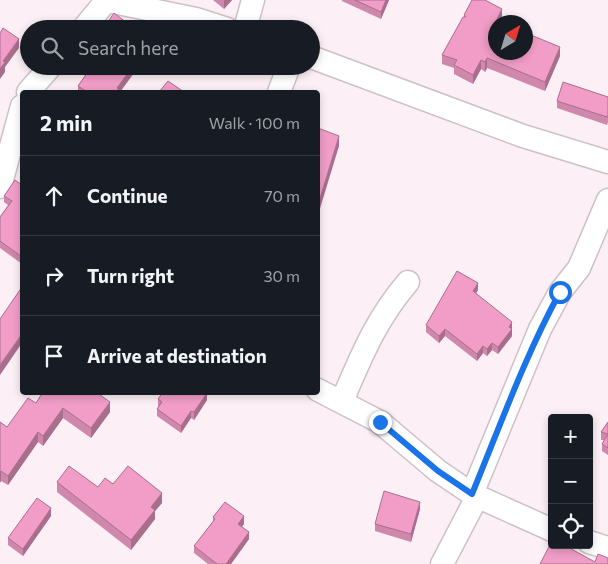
<!DOCTYPE html>
<meta charset="utf-8">
<style>
:root{--surface:#171b24;--page:#20242c;--text:#f1f3f6;--muted:#9ea1a6;--line:#363941}
body{margin:0;font-family:Commissioner,sans-serif;background:var(--page);color:var(--text)}
.controls{position:absolute;right:15px;bottom:15px;display:grid;overflow:hidden;border-radius:5px;box-shadow:0 2px 8px #0003}
.controls button{width:45px;height:45px;display:grid;place-items:center;padding:0;border:0;border-bottom:1px solid var(--line);background:var(--surface);color:var(--text);font:25px sans-serif}
.compass{position:absolute;left:488px;top:15px;width:45px;height:45px;border-radius:50%;background:var(--surface);box-shadow:0 2px 8px #0003;rotate:38deg}
.stop{position:absolute;width:15px;height:15px;margin:-11px;border:4px solid #1a73e8;border-radius:50%;background:#fff}
.stop.end{background:#1a73e8;border-color:#fff;box-shadow:0 1px 5px #0008}
.list{margin:0;padding:0;list-style:none}
h2{display:flex;justify-content:space-between;align-items:center;height:65px;margin:0;padding:0 20px;font-size:21px}
h2 small{font-size:16px;font-weight:400;color:var(--muted)}
.list li{display:grid;grid-template-columns:32px 1fr auto;gap:15px;align-items:center;box-sizing:border-box;height:80px;padding:0 20px;border-top:1px solid var(--line)}
.list b{display:block;font-size:19px;white-space:nowrap}
.list em{font-size:16px;font-style:normal;color:var(--muted)}
.icon{flex:none;width:28px;height:28px;fill:none;stroke:currentColor;stroke-width:2;stroke-linecap:round;stroke-linejoin:round}
.map{position:relative;flex:none;width:608px;height:564px;overflow:hidden}
.search{position:absolute;background:var(--surface);box-shadow:0 2px 8px #0003;left:20px;top:20px;width:300px;height:55px;display:flex;align-items:center;gap:12px;box-sizing:border-box;padding:0 18px;border-radius:28px;color:var(--muted);font-size:19px}
.panel{position:absolute;background:var(--surface);box-shadow:0 2px 8px #0003;left:20px;top:90px;width:300px;height:305px;border-radius:5px}
.map>svg:first-child{display:block}
.lines{fill:none;stroke-linecap:round;stroke-linejoin:round}
.minor-casing{stroke:#cec1c6;stroke-width:25}
.minor{stroke:#fff;stroke-width:22}
.wall{fill:#cf87ac}
.shaded-wall{fill:#a96e8c}
.building{fill:#f19dc8;stroke:#a96e8c}
.route{stroke:#1a73e8;stroke-width:6}
</style>
<div class="map">
<svg width="608" height="564" viewBox="0 0 608 564">
<rect width="100%" height="100%" fill="#fceff5"/>
<g class="lines">
<g class="minor-casing">
<path id="minor" d="M103 0 196 19 227 29
M83 29 106 1
M245 29 253 0
M311 57 523 136 608 162
M28 92 51 66
M279 92 289 66
M0 187 22 106
M318 390 380 422 438 471 472 494 552 530
M342 401C361 357 376 319 408 282
M472 494 540 329 560 292 579 268 608 200
M589 542 608 548
M442 564 477 497"/>
</g>
<use href="#minor" class="minor"/>
</g>
<path class="wall" d="M213 0H232L224 9Z
M342 0H389L381 19 342 1Z
M464 15 502 19 500 22 560 56 545 91 487 68 485 72 481 69 473 84 454 74V68L442 64V55L464 17Z
M92 66H139L120 92H78V86Z
M608 97V122L607 125 557 108V101Z
M22 185V264L0 248V217L8 205 4 202V196Z
M478 290 476 293 512 329V336L498 354 492 350 487 356 483 353 477 361 445 336 439 343 426 332V325Z
M158 399 207 400 194 420 191 418 181 433 157 416V409L158 407Z
M36 403 110 412 91 438 63 418 43 446 38 442 8 485 1 481 0 422 7 427Z
M608 422V455L602 451V444L604 440H601V432Z
M57 482 98 487 113 484 162 503 155 511V519L131 550 57 492Z
M420 509 411 542 375 531V524Z
M51 516 23 556 8 545V538Z
M213 517 244 524 242 526 249 539 231 564H208L194 553V546L213 522Z"/>
<path class="shaded-wall" d="M224 0H232L224 9Z
M386 0H389L381 19V12Z
M502 9V19L500 22 496 21Z
M19 39V48L5 67V72L0 79V69L3 61Z
M560 47V56L545 91V82Z
M487 58V68L485 72V62Z
M481 60V69L473 84V75Z
M133 66H139L120 92H117V88Z
M339 136V146L318 215V205Z
M478 283V290L473 298V291Z
M512 322V336L498 354V347L509 327Z
M445 329V336L439 343V336Z
M22 334V343L0 375V365Z
M492 343V350L487 356V349Z
M483 346V353L477 361V354Z
M207 393V400L194 420V412Z
M110 402V412L91 438V428Z
M63 408V418L43 446V436Z
M191 411V418L181 433V426Z
M38 432V442L8 485V476Z
M1 471V481L0 483V473Z
M162 493V503L155 511V519L131 550V540L151 507Z
M420 502V509L411 542V534Z
M51 508V516L23 556V549Z
M244 516V524L238 531V524Z
M249 532V539L231 564H226Z"/>
<path class="building" d="M355 0H386L381 12Z
M472 0H485L502 9 496 21 500 22H496V52H526V33L560 47 545 82 487 58 485 62 481 60 473 75 454 65 457 60 442 55 463 17H466L464 15Z
M114 13 135 29H103Z
M3 28 19 39 3 61 5 62 0 69V33Z
M92 66H133L117 88 119 90 117 92H87L78 86Z
M168 81 184 92H159Z
M563 82 608 97V115L607 117 557 101Z
M318 128 339 136 318 205Z
M15 180 22 185V257L0 241V217L12 201 4 196Z
M457 271 478 283 473 291 512 322 509 327 512 329 498 347 492 343 487 349 483 346 477 354 445 329 439 336 426 325Z
M22 287V334L0 365V319Z
M43 392H96L110 402 91 428 63 408 43 436 38 432 8 476 1 471 0 473V422L7 427 28 398 36 403Z
M163 392H207V393L194 412 191 411 181 426 157 409 162 402 158 399Z
M608 422V448L602 444 608 434 601 432Z
M69 466 98 487 105 478 113 484 128 466 162 493 151 507 155 510 131 540 57 482Z
M384 491 420 502 411 534 375 524Z
M37 498 51 508 23 549 8 538Z
M225 502 244 516 238 524 249 532 226 564H217L194 546 215 519 213 517Z
M552 541V545H564L595 562 598 554 608 558V564H540Z"/>
<g class="lines">
<path class="route" d="M380 422 438 471 472 494C500 426 525 356 560 292"/>
</g>
</svg>
<div class="controls">
<button>+</button>
<button>−</button>
<button><svg class="icon" aria-label="locate" viewBox="0 0 24 24"><circle cx="12" cy="12" r="6"/><path d="M12 2v4M12 18v4M2 12h4M18 12h4"/></svg></button>
</div>
<svg class="compass" viewBox="-18 -18 36 36"><path d="M0-13l5 13h-10z" fill="#e53935"/><path d="M0 13l5-13h-10z" fill="#9ea1a6"/></svg>
<div class="stop" style="left:560px;top:292px"></div>
<div class="stop end" style="left:380px;top:422px"></div>
<div class="search"><svg class="icon" aria-label="search" viewBox="0 0 24 24"><circle cx="10" cy="10" r="6"/><path d="M15 15l6 6"/></svg>Search here</div>
<section class="panel">
<h2>2 min<small>Walk · 100 m</small></h2>
<ul class="list">
<li><svg class="icon" aria-label="ahead" viewBox="0 0 24 24"><path d="M12 20V5M6 11l6-6 6 6"/></svg><div><b>Continue</b></div><em>70 m</em></li>
<li><svg class="icon" aria-label="right" viewBox="0 0 24 24"><path d="M7 20v-9h11M14 6l5 5-5 5"/></svg><div><b>Turn right</b></div><em>30 m</em></li>
<li><svg class="icon" aria-label="arrive" viewBox="0 0 24 24"><path d="M6 21V4h12l-3 4 3 4H6"/></svg><div><b>Arrive at destination</b></div></li>
</ul>
</section>
</div>
